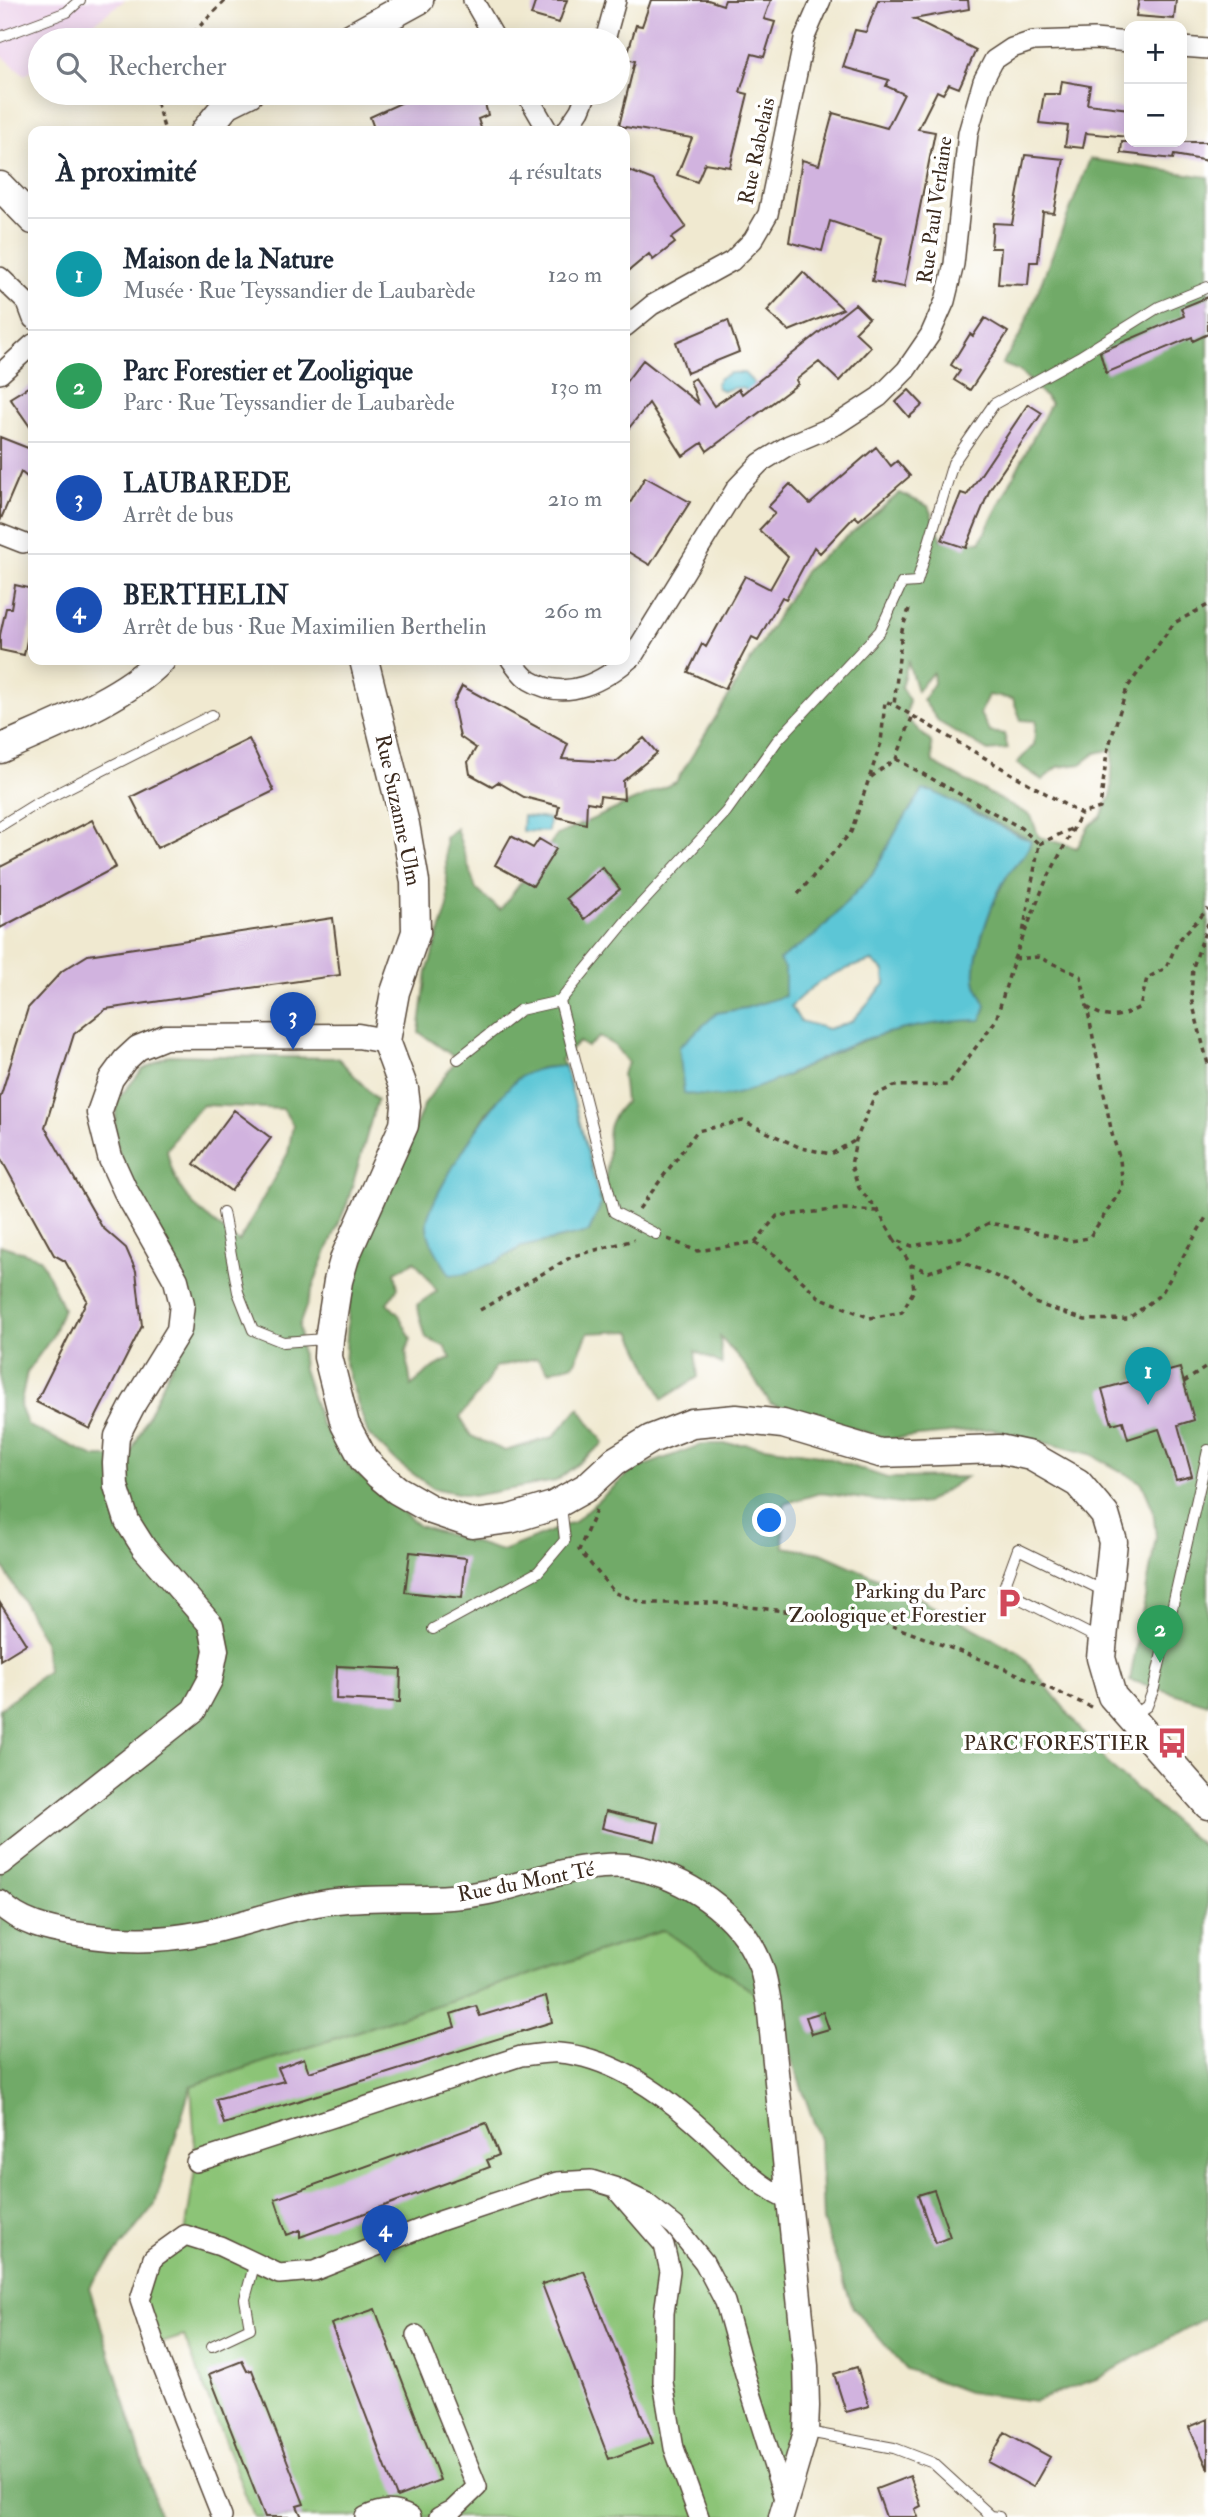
<!DOCTYPE html>
<html lang="fr">
<meta charset="utf-8">
<style>
:root{--surface:#fff;--page:#f6f6f7;--text:#1f2937;--muted:#747a83;--line:#e0e1e3;--accent:#0f766e}
body{margin:0;font-family:"IM FELL Double Pica",serif;background:var(--page);color:var(--text)}
.controls{position:absolute;right:21px;top:21px;display:grid;overflow:hidden;border-radius:14px;box-shadow:0 4px 18px #0003}
.controls button{width:63px;height:63px;display:grid;place-items:center;padding:0;border:0;border-bottom:2px solid var(--line);background:var(--surface);color:var(--text);font:35px sans-serif}
.you{position:absolute;left:770px;top:1521px;width:24px;height:24px;margin:-18px;border:5px solid #fff;border-radius:50%;background:#1a73e8;box-shadow:0 0 0 10px #1a73e833}
.badge{display:grid;place-items:center;width:46px;height:46px;border-radius:50%;background:var(--accent);color:#fff;font-size:23px;font-weight:700}
.pin{position:absolute;translate:-50% -58px;filter:drop-shadow(0 2px 4px #0008)}
.pin::after{content:'';position:absolute;top:37px;width:24px;height:21px;background:inherit;clip-path:polygon(0 0,100% 0,50% 100%)}
.list{margin:0;padding:0;list-style:none}
h2{display:flex;justify-content:space-between;align-items:center;height:91px;margin:0;padding:0 28px;font-size:30px}
h2 small{font-size:23px;font-weight:400;color:var(--muted)}
.list li{display:grid;grid-template-columns:46px 1fr auto;gap:21px;align-items:center;box-sizing:border-box;height:112px;padding:0 28px;border-top:2px solid var(--line)}
.list b{display:block;font-size:26px;white-space:nowrap}
.list p{margin:0;font-size:23px;white-space:nowrap;color:var(--muted)}
.list em{font-size:23px;font-style:normal;color:var(--muted)}
.icon{flex:none;width:38px;height:38px;fill:none;stroke:currentColor;stroke-width:2;stroke-linecap:round;stroke-linejoin:round}
.map{position:relative;flex:none;width:1208px;height:2517px;overflow:hidden}
.search{position:absolute;background:var(--surface);box-shadow:0 4px 18px #0003;left:28px;top:28px;width:602px;height:77px;display:flex;align-items:center;gap:18px;box-sizing:border-box;padding:0 24px;border-radius:38px;color:var(--muted);font-size:26px}
.panel{position:absolute;background:var(--surface);box-shadow:0 4px 18px #0003;left:28px;top:126px;width:602px;height:539px;border-radius:14px}
.map>svg:first-child{display:block}
.built{fill:#ecd1ea}
.green{fill:#8cc477;stroke:#64774a;stroke-width:2}
.forest{fill:#71aa68;stroke:#566a43;stroke-width:2;fill-rule:evenodd}
.water{fill:#5cc6d6;stroke:#4c787a;stroke-width:2;fill-rule:evenodd}
.building{fill:#d1b3df}
.lines{fill:none;stroke-linecap:round;stroke-linejoin:round}
.service-casing{stroke:#564739;stroke-width:12}
.minor-casing{stroke:#564739;stroke-width:22}
.tertiary-casing{stroke:#564739;stroke-width:27}
.secondary-casing{stroke:#564739;stroke-width:31}
.path{stroke:#564739;stroke-width:3.5;stroke-dasharray:5 5;stroke-linecap:butt}
.service{stroke:#fff;stroke-width:10}
.minor{stroke:#fff;stroke-width:19}
.tertiary{stroke:#fff;stroke-width:24}
.secondary{stroke:#fff;stroke-width:28}
.labels{text-anchor:middle;dominant-baseline:central;stroke-width:7;stroke-linejoin:round;paint-order:stroke}
.street-label{font-size:21px;fill:#3b2a1e;stroke:#fff}
.poi-label{font-size:21px;fill:#3b2a1e;stroke:#fff;text-anchor:end}
</style>
<div class="map">
<svg width="1208" height="2517" viewBox="0 0 1208 2517">
<rect width="100%" height="100%" fill="#fff"/>
<filter id="ink" filterUnits="userSpaceOnUse"><feTurbulence type="fractalNoise" baseFrequency=".0143" numOctaves="2"/><feDisplacementMap in="SourceGraphic" scale="14" xChannelSelector="R" yChannelSelector="G"/><feConvolveMatrix kernelMatrix="1 2 1 2 8 2 1 2 1" color-interpolation-filters="sRGB"/></filter>
<filter id="wash" filterUnits="userSpaceOnUse"><feTurbulence type="fractalNoise" baseFrequency=".00686" numOctaves="4" result="noise"/><feDisplacementMap in="SourceGraphic" scale="28" xChannelSelector="R" yChannelSelector="G"/><feGaussianBlur stdDeviation="1.57" result="paint"/><feColorMatrix in="noise" values="0 0 0 0 0 0 0 0 0 0 0 0 0 0 0 0 0 1.4 0 .05"/><feComposite in="paint" operator="in"/></filter>
<g filter="url(#wash)">
<rect width="100%" height="100%" fill="#f0e9d0"/>
<path class="built" d="M0 0H125L71 40H40V64L25 75 0 54Z"/>
<path class="green" d="M665 1930 769 2003 806 2366 781 2517H254L184 2336 155 2345 140 2300 153 2258 185 2235 196 2162 191 2086Z"/>
<path class="forest" d="M1090 159 1208 177V1704L1130 1680 1156 1537 1153 1509 1142 1483 1090 1454 991 1429 888 1439 771 1404 742 1361 720 1337 722 1364 695 1351 698 1377 663 1399 631 1331 588 1333 574 1364 549 1371 537 1358 495 1367 485 1385 460 1417 471 1436 505 1451 553 1437 579 1408 604 1443 556 1481 472 1496 433 1488 398 1463 368 1434 345 1364 351 1276 425 1103 457 1059 419 1032 427 972 448 906 445 838 456 828 476 889 500 910 557 835 676 782 806 570 900 493 928 506 942 540 980 542 1051 403 1020 371 1002 364 1021 334ZM908 662 917 691 933 672 934 683 923 700 939 722 988 751 1008 749 1004 734 990 732 980 714 988 695 1013 699 1021 720 1036 721 1034 745 1017 763 1042 780 1058 767 1081 764 1096 753 1113 749 1111 796 1101 817 1089 826 1077 848 1039 837 1031 816 933 763 931 742 906 718 909 700 901 687ZM923 791 934 792 1031 840C1029 854 1014 864 1007 876 994 897 969 961 976 985 979 992 983 999 986 1005L981 1020C941 1020 899 1028 862 1041 836 1050 811 1065 787 1076L717 1013 746 1008 786 996 785 970 780 960 817 934 872 875 898 828ZM600 1037 615 1046 628 1063 622 1074 625 1102C599 1130 612 1137 607 1168 604 1192 598 1211 589 1232L521 1247 496 1262 427 1223 441 1188 486 1113 518 1078 541 1068 565 1066 560 1060 579 1042 587 1047ZM415 1261 437 1291 417 1305 426 1338 444 1346 451 1358 431 1369 411 1386 406 1351 411 1339 399 1315 387 1303 398 1288 395 1272Z
M169 1055 338 1058 377 1100 347 1204 321 1265 299 1326 303 1369 321 1423 352 1469 419 1526 502 1551 574 1522 633 1470 703 1444H745L819 1455 887 1478 966 1477 926 1503 908 1505 820 1493 784 1504 783 1547 821 1553 904 1590 1020 1653 1112 1768 1208 1851V2316L1099 2378 1035 2401 968 2392 906 2369 853 2308 823 2222 820 2140 777 2018 769 2003 664 1930 191 2086 155 2204 89 2287 160 2517H0V1709L47 1671 44 1640 0 1561V1245L40 1258 63 1308 52 1337 27 1372 20 1406 28 1426 95 1457H129L191 1323 125 1175 114 1134 117 1100 142 1070ZM203 1105 283 1109 293 1125 288 1153 239 1242C203 1214 175 1198 167 1150L184 1124Z"/>
<path class="water" d="M730 373H744L754 383 750 392C740 386 734 387 724 391L718 388 716 383 720 378Z
M923 790 934 792 1021 837 1031 840C1029 854 1014 864 1007 876 994 896 969 961 976 985 979 992 983 999 986 1005L981 1020C944 1020 895 1029 860 1041 816 1058 775 1087 727 1096 714 1098 698 1094 684 1094L679 1047 717 1013 746 1008 785 996V970L779 960 817 934 872 875 898 828ZM872 961 884 971 885 984 851 1022 828 1029 800 1021 791 1006C818 979 835 971 872 961Z
M523 816 549 819 548 832 522 831Z
M565 1066 601 1204 589 1232 521 1247 496 1262 467 1273 450 1275C442 1261 425 1239 427 1221 432 1194 496 1094 519 1078 533 1068 549 1067 565 1066Z"/>
<g id="blocks">
<path class="building" d="M536 0H567L559 23 531 15Z
M651 0H708L723 5 725 0H771L764 19 775 22 764 57 752 54 740 92 748 94 730 167 705 163 697 182 677 175 692 138 619 126 635 61 626 59 636 25 642 26Z
M878 0H968L969 9 914 19 976 50 959 88 949 84 943 94 937 91 918 129 935 132 904 287 872 281 881 238 830 221 822 251 789 242 802 160 819 165 833 113 887 128 904 94 886 86 889 80 843 67 855 30 866 32Z
M1139 0H1176L1174 19 1136 16Z
M1062 81 1090 86 1087 104 1129 109V137L1086 133 1083 148 1065 146 1068 126 1039 123 1044 94H1060Z
M413 93H482L488 115 478 119 482 131H375L370 117 414 97Z
M1122 142H1208V161L1174 155 1173 159 1121 153Z
M1025 155 1064 159 1054 213 1043 212 1038 262H1030L1028 285 998 284 1001 248H991L993 223 1012 224Z
M625 169 653 180 686 227 671 238 675 243 653 260 649 254 625 274Z
M803 272 843 309 789 331 767 311Z
M1208 297V334L1193 341 1192 337 1106 373 1100 352 1184 316 1181 308Z
M855 304 869 318 855 332 871 347 839 381 819 362 796 380 798 384 707 451 702 443 683 456 649 403 625 433V383L643 360 698 403 690 381 695 378 714 406 739 389 742 394Z
M985 318 1008 332 970 390 954 380 960 371 951 365 970 334 973 336Z
M728 320 739 352 687 373 676 342Z
M33 384V431L10 398Z
M909 390 923 405 909 417 896 402Z
M1028 404 1042 413 990 489 966 548 942 540 961 493 967 495Z
M0 437 33 450V482L21 472 0 521Z
M876 447 891 466 897 461 910 476 859 520 855 516 820 553 814 547 786 599 782 597 758 640 752 637 725 689 688 672 702 644 706 647 745 576 770 589 788 557 759 530 775 513 768 507 790 484 810 504Z
M645 477 690 502 650 565 625 550V512Z
M15 585 33 589V612L24 655 0 650V635L6 608H11Z
M462 686 568 744 562 759 616 762 644 738 657 753 623 781 624 799 600 796 599 804 587 802 586 824 557 817 559 806 524 797 498 782 492 786 470 774 468 762 476 748 460 737 453 704Z
M249 739 274 791 157 848 131 797Z
M92 820 116 867 0 928V867Z
M511 836 533 848 539 839 556 849 533 886 495 865Z
M602 867 620 889 584 919 566 898Z
M333 918 340 975 106 1009 74 1034 45 1127 102 1227 126 1248 136 1271 142 1326 90 1429 36 1402 87 1300 65 1261 54 1255 0 1157V1098L28 1008 62 971 88 955Z
M234 1110 271 1138 231 1191 194 1164Z
M1180 1368 1194 1420 1178 1425 1192 1476 1176 1480 1159 1429 1128 1439 1123 1421 1112 1424 1102 1389Z
M410 1552 466 1558 462 1598 405 1592Z
M0 1603 26 1644 0 1660Z
M337 1666 401 1669 400 1702 336 1699Z
M606 1811 659 1823 655 1841 602 1828Z
M546 1996 552 2022 224 2124 216 2099 284 2081 278 2068 304 2058 309 2072 455 2027 451 2014 476 2006 480 2016Z
M823 2012 829 2029 812 2034 806 2017Z
M486 2123 499 2155 487 2160 490 2167 300 2237V2230L287 2235 275 2199Z
M934 2190 950 2237 935 2243 918 2195Z
M584 2271 653 2443 609 2459 542 2284Z
M375 2309 440 2480 397 2497 331 2324Z
M242 2361 247 2371 252 2370 304 2504 297 2506 302 2517H265L209 2374Z
M857 2367 869 2406 846 2412 834 2374Z
M1208 2419V2469L1189 2427Z
M1005 2432 1050 2457 1033 2487 988 2462Z
M910 2476 921 2506 915 2509 918 2517H886L876 2489Z"/>
</g>
</g>
<g filter="url(#ink)">
<use href="#blocks" fill-opacity="0" stroke="#564739" stroke-width="2"/>
<g class="lines">
<g class="service-casing">
<path id="service" d="M0 37 67 12 80 0
M0 826 34 805 212 715
M560 1001 614 1212 656 1234
M458 1059 520 1010 560 1001 630 916 726 812 777 741 880 631 902 583 917 582 953 463 994 404 1079 357 1159 307 1208 287
M223 1212 238 1292 253 1330 283 1342 325 1339
M433 1629 538 1572 565 1540 561 1506
M1099 1639 1003 1590 1018 1549 1104 1591
M1133 1716 1147 1706 1154 1688 1208 1450
M212 2346 250 2328 245 2299 255 2262
M808 2432 894 2448 933 2463 991 2516 999 2517"/>
</g>
<g class="minor-casing">
<path id="minor" d="M473 0 496 40
M605 40 616 0
M1182 47 1208 49
M526 93 548 131
M566 131 580 110 587 93
M0 277 27 303 33 319
M625 327 652 305 732 261 753 240 768 214 804 39 821 0
M0 374 33 344
M0 534 23 543
M511 660C516 666 522 676 529 680 567 703 604 681 633 656L737 487 760 463 789 445 836 425 879 397 906 370 930 335 945 301 954 264 968 133 983 81 994 60 1012 48 1033 41 1094 39 1129 42
M196 2162 521 2056C534 2055 547 2052 559 2053 614 2057 666 2096 705 2132 732 2157 753 2184 788 2199
M619 2193 664 2245 670 2271 664 2313 663 2382 674 2448 699 2517
M416 2335 477 2487 453 2510 439 2517
M222 2517 161 2363 140 2300 153 2258 185 2235 220 2246 279 2274 314 2271 440 2221 557 2182 591 2180 614 2187 645 2202 675 2226 704 2262 725 2302 745 2374 785 2502
M365 2517C382 2508 394 2508 411 2517"/>
</g>
<g class="tertiary-casing">
<path id="tertiary" d="M0 1863 194 1710 210 1680 216 1650 211 1625 144 1548 127 1521 116 1486 115 1463 117 1436 134 1403 179 1330 182 1304 176 1280 125 1190 110 1157 99 1113 111 1079 125 1060 138 1048 165 1037 358 1036 386 1041
M0 1903C19 1923 49 1930 76 1934 121 1941 157 1942 202 1933 247 1924 290 1906 336 1901 385 1895 435 1902 483 1893 518 1887 551 1872 586 1868 600 1866 619 1864 633 1867 685 1877 739 1912 759 1962 765 1974 766 1990 769 2003L806 2366 807 2406 806 2432 781 2517"/>
</g>
<g class="secondary-casing">
<path id="secondary" d="M346 40 419 0
M205 131 227 104 249 93
M0 186 33 220
M364 660 405 824 415 882 416 932 395 992 386 1041 404 1089 406 1106 404 1125 345 1257 338 1281 329 1339 328 1357 345 1424 364 1460 379 1475 397 1490 432 1510 473 1524 510 1519 553 1506 587 1487 615 1461 651 1439 692 1423 736 1419 783 1424 880 1453 999 1449 1031 1456 1078 1483 1105 1515 1113 1542 1101 1658 1112 1696 1208 1805
M0 749C51 726 122 700 161 660"/>
</g>
<path class="path" d="M186 40 226 0
M158 93 156 101 165 131
M909 609 902 630 894 705 1081 814 1100 808 1107 752 1127 688 1174 623 1208 605
M896 759 1021 828 1039 844 1023 933
M871 777 896 759 913 715
M1039 844 1071 829
M798 894 851 832 881 743 885 701 894 705
M1208 923 1193 967 1191 998 1208 1064
M1014 959 1038 957 1081 976 1112 1134 1120 1160 1123 1187 1089 1238 1070 1241 1023 1229 989 1223 961 1237 912 1246 894 1239 878 1211 859 1188 851 1165 856 1140 875 1095 894 1086 948 1085 996 1020 1014 959 1045 883 1081 814
M1087 1007C1109 1021 1118 1018 1140 1007L1147 978 1166 968 1178 941 1208 909
M639 1209 697 1131 743 1121 801 1148 831 1154 856 1140
M668 1239 697 1251 755 1242 775 1255 819 1297 870 1318 902 1312 914 1290 911 1265
M894 1239 911 1265 929 1272 960 1261 1007 1281 1035 1303 1085 1320 1128 1319 1161 1294 1208 1214
M755 1242 777 1216 843 1209 878 1211
M480 1310 573 1256 634 1240
M1184 1382 1208 1366
M596 1510 579 1550 615 1593 645 1603H714L882 1622 1006 1669 1091 1707"/>
<use href="#service" class="service"/>
<use href="#minor" class="minor"/>
<use href="#tertiary" class="tertiary"/>
<use href="#secondary" class="secondary"/>
</g>
</g>
<defs>
<g id="parking-bare" transform="scale(2.415)"><path d="M-3.5-5.5H1a3.5 3.5 0 0 1 0 7H-1V5.5H-3.5ZM-1-3.4V-.6H.8a1.4 1.4 0 0 0 0-2.8Z" fill="#d1495b" stroke="#fff" stroke-width="2.5" paint-order="stroke"/></g>
<g id="bus-bare" transform="scale(2.415)"><path d="M-5-6H5V4H4V6H2V4H-2V6H-4V4H-5ZM-3.5-4V0h7V-4ZM-3.5 1.2v1.5H-2V1.2ZM2 1.2v1.5H3.5V1.2Z" fill="#d1495b" stroke="#fff" stroke-width="2.5" paint-order="stroke"/></g>
</defs>
<g fill-rule="evenodd">
<use href="#parking-bare" x="1009" y="1603"/>
<use href="#bus-bare" x="1172" y="1743"/>
</g>
<g class="labels">
<g class="street-label">
<text transform="translate(757 151) rotate(-78)">Rue Rabelais</text>
<text transform="translate(935 210) rotate(-82)">Rue Paul Verlaine</text>
<text transform="translate(398 810) rotate(78)">Rue Suzanne Ulm</text>
<text transform="translate(526 1882) rotate(-11)">Rue du Mont Té</text>
</g>
<g class="poi-label">
<text x="986" y="1591">Parking du Parc<tspan x="986" dy="24">Zoologique et Forestier</tspan></text>
<text x="1149" y="1743">PARC FORESTIER</text>
</g>
</g>
</svg>
<div class="controls">
<button>+</button>
<button>−</button>
</div>
<div class="you"></div>
<div class="pin badge" style="left:1148px;top:1405px;background:#0f9aa8">1</div>
<div class="pin badge" style="left:1160px;top:1663px;background:#2e9e5b">2</div>
<div class="pin badge" style="left:293px;top:1050px;background:#1a4fb4">3</div>
<div class="pin badge" style="left:385px;top:2263px;background:#1a4fb4">4</div>
<div class="search"><svg class="icon" aria-label="search" viewBox="0 0 24 24"><circle cx="10" cy="10" r="6"/><path d="M15 15l6 6"/></svg>Rechercher</div>
<section class="panel">
<h2>À proximité<small>4 résultats</small></h2>
<ul class="list">
<li><span class="badge" style="background:#0f9aa8">1</span><div><b>Maison de la Nature</b><p>Musée · Rue Teyssandier de Laubarède</p></div><em>120 m</em></li>
<li><span class="badge" style="background:#2e9e5b">2</span><div><b>Parc Forestier et Zooligique</b><p>Parc · Rue Teyssandier de Laubarède</p></div><em>130 m</em></li>
<li><span class="badge" style="background:#1a4fb4">3</span><div><b>LAUBAREDE</b><p>Arrêt de bus</p></div><em>210 m</em></li>
<li><span class="badge" style="background:#1a4fb4">4</span><div><b>BERTHELIN</b><p>Arrêt de bus · Rue Maximilien Berthelin</p></div><em>260 m</em></li>
</ul>
</section>
</div>
